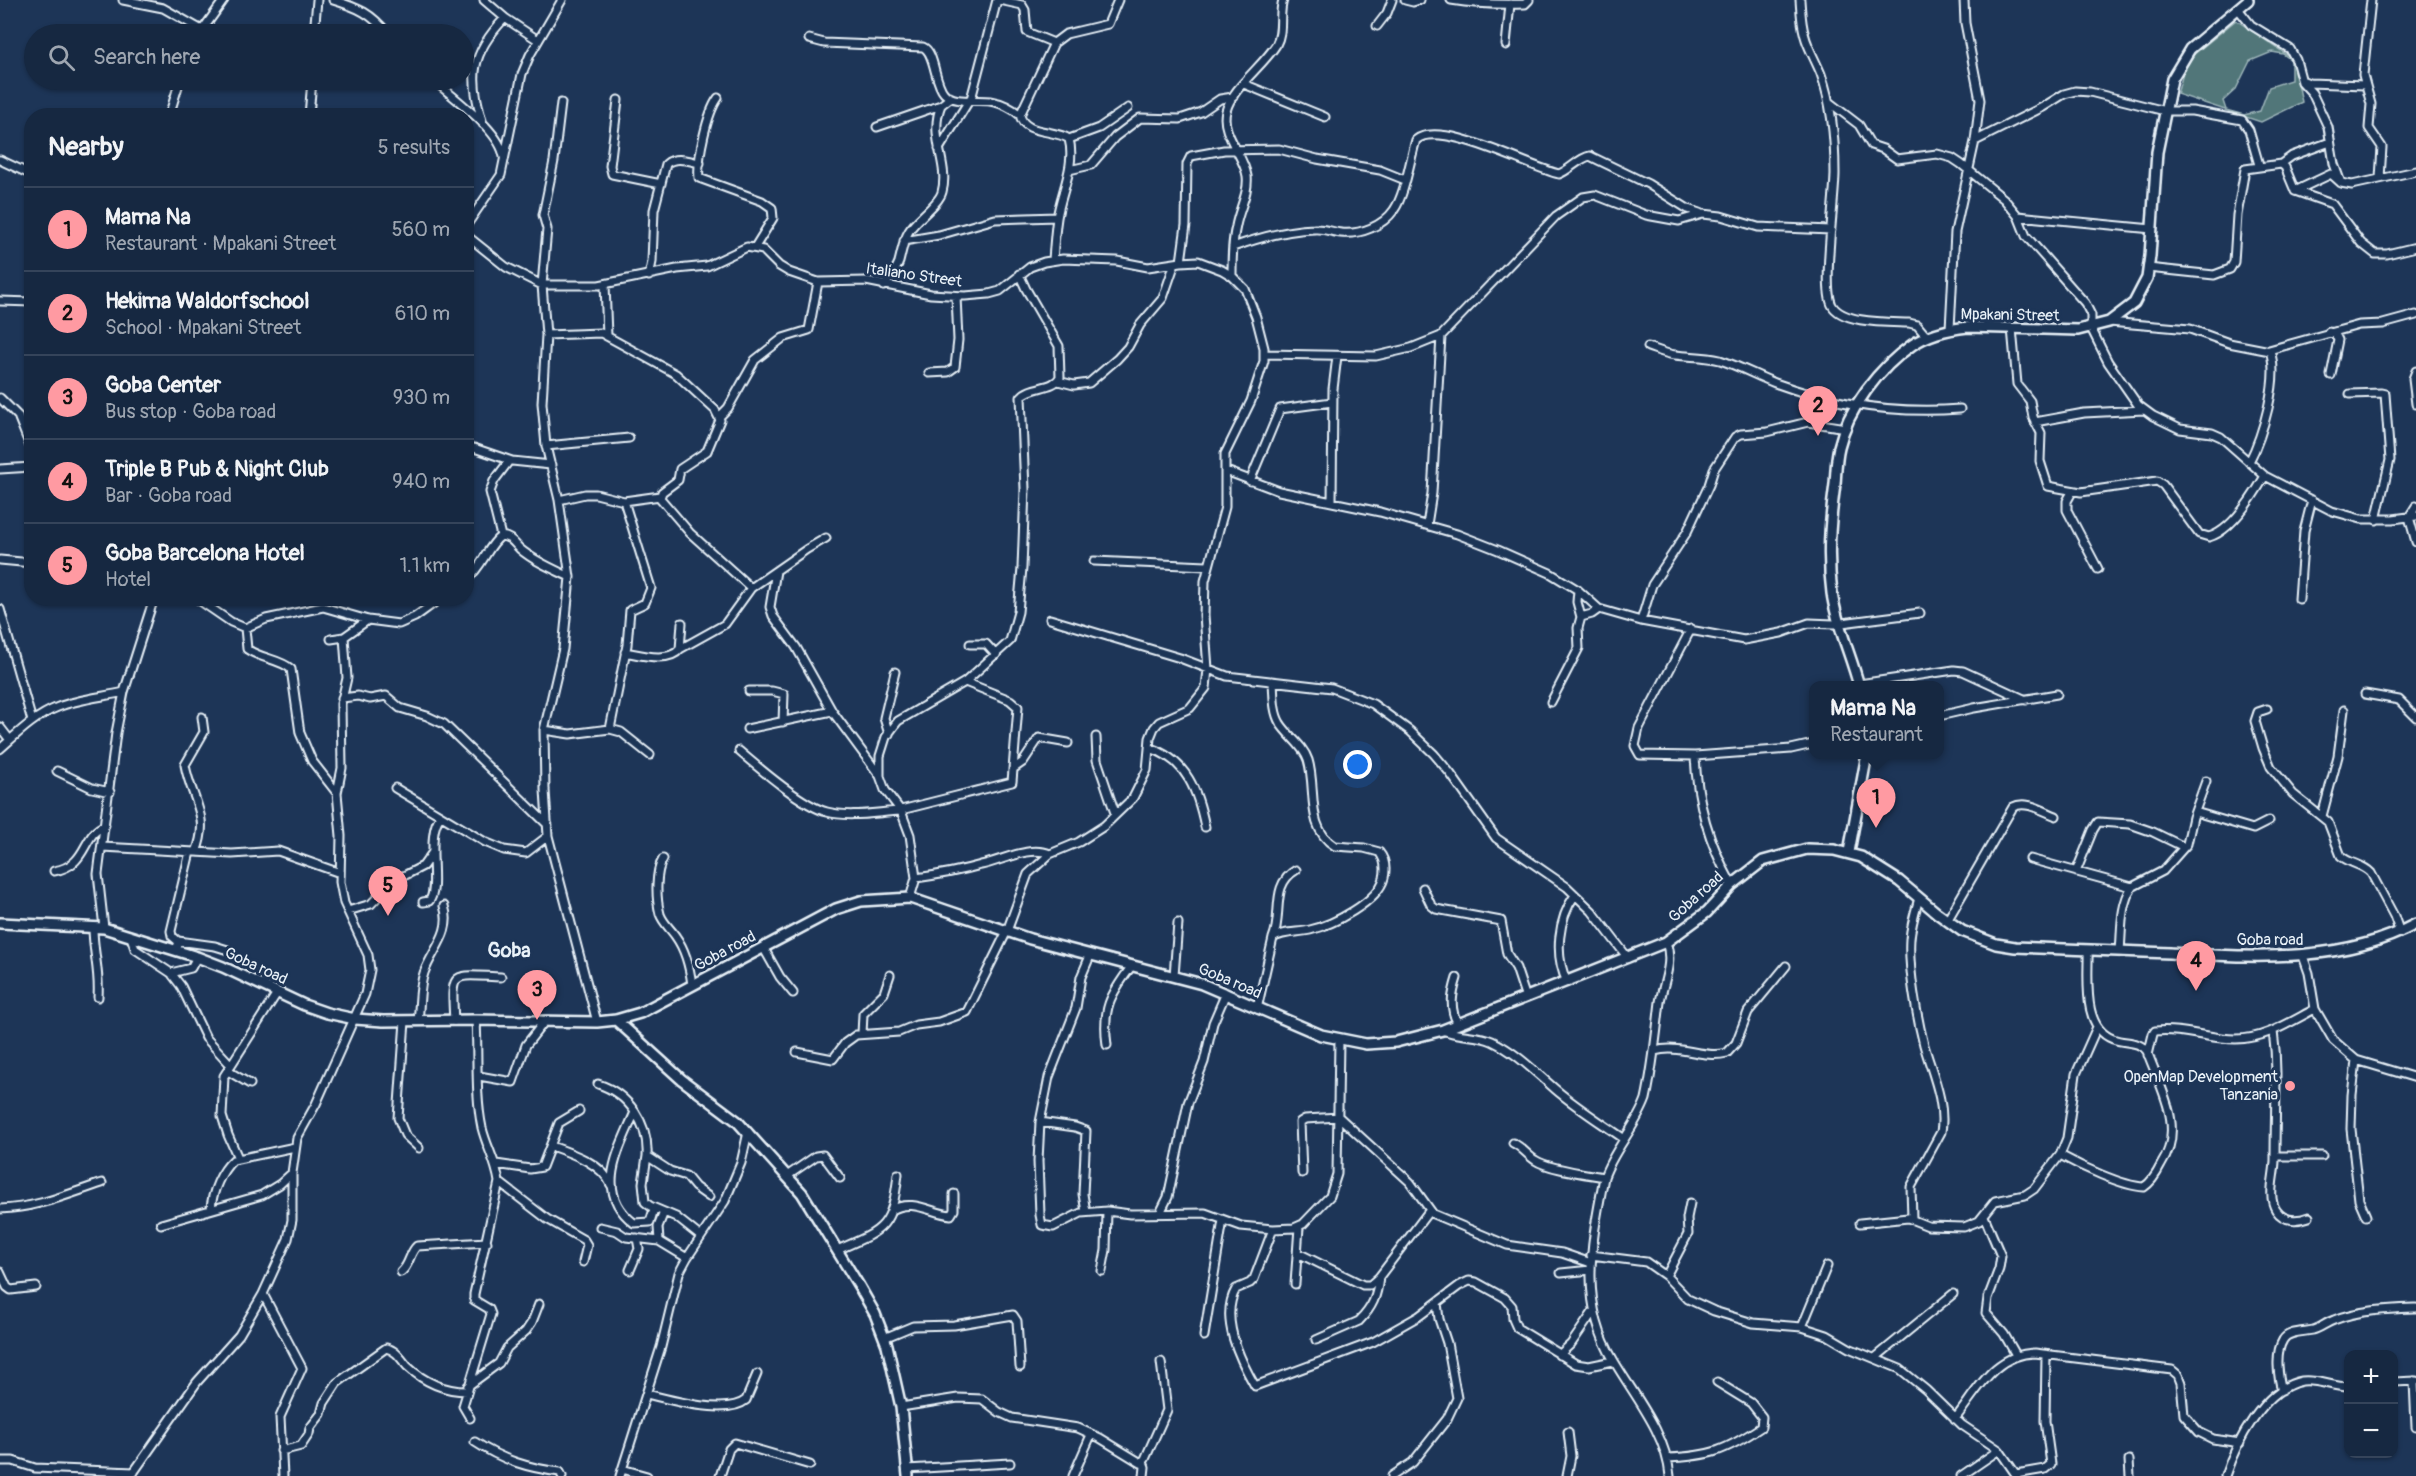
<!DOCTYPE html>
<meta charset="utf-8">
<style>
:root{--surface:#162841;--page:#1f3048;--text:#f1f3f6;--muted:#9ea6b1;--line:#35445a;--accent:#ff9aa2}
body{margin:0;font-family:Pangolin,sans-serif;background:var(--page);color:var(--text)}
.controls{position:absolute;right:18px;bottom:18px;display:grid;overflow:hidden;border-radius:12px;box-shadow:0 2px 4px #0004}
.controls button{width:54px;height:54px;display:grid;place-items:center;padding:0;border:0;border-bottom:2px solid var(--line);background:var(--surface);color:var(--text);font:30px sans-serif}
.you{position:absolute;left:1358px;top:765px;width:21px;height:21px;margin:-15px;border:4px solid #fff;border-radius:50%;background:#1a73e8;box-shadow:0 0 0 9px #1a73e833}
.badge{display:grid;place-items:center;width:39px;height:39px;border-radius:50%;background:var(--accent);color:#111;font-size:20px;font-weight:700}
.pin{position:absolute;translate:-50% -50px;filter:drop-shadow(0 2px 3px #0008)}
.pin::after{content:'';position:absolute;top:32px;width:21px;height:18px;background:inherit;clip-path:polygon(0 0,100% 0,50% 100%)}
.popup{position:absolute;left:1809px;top:681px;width:135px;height:78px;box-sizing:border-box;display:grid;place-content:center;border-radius:12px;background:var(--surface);filter:drop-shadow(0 2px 4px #0005);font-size:20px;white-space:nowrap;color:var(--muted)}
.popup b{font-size:22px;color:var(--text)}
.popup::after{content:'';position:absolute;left:50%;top:100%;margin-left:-12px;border:12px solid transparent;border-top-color:var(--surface)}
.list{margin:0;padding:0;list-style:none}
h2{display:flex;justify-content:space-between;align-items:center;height:78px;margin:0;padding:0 24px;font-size:26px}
h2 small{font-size:20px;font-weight:400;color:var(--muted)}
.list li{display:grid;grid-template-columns:39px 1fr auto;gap:18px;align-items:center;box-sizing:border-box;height:84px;padding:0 24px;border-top:2px solid var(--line)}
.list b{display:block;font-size:22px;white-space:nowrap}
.list p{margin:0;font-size:20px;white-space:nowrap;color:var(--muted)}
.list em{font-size:20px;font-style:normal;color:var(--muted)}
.icon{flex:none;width:33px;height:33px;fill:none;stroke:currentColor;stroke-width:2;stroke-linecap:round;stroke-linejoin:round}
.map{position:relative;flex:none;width:2416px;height:1476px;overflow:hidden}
.search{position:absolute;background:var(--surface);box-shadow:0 2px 4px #0004;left:24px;top:24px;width:450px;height:66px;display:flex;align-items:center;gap:15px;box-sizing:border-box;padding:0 21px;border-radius:33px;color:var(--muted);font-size:22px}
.panel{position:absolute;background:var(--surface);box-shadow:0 2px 4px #0004;left:24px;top:108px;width:450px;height:498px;border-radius:24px}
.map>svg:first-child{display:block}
.green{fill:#517679;stroke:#9cb4b8;stroke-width:1.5;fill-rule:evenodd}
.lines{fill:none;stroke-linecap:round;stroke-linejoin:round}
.minor-casing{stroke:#e8f1f8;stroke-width:11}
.tertiary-casing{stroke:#e8f1f8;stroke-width:14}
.minor{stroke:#1d3557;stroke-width:7}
.tertiary{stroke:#1d3557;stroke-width:9}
.poi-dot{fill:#ff9aa2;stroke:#1d3557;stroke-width:2}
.labels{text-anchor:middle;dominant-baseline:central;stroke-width:6;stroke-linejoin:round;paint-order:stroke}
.street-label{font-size:16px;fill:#e8f1f8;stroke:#1d3557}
.poi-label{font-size:16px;fill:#e8f1f8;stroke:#1d3557;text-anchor:end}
.quarter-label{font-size:20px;font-weight:bold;fill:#e8f1f8;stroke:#1d3557}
</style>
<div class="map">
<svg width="2416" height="1476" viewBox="0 0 2416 1476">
<rect width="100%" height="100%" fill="#1d3557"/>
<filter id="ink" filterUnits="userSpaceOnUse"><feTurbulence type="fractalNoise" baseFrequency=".0167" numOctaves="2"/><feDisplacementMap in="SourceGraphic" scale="12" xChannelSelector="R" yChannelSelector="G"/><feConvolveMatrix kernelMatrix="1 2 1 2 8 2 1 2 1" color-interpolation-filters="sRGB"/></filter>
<g filter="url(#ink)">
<path class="green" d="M2236 20 2293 59 2302 102 2261 122 2177 94 2187 60ZM2272 52 2283 54 2291 60V80L2269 87 2260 111 2244 115 2226 110 2223 101 2236 89 2250 61Z"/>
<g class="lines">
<g class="minor-casing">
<path id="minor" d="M123 0 163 8 202 30
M333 0C359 8 371 13 388 34
M484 0 505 18 538 40
M999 0 1022 5 1025 10 1027 32 1054 43
M1405 0 1413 2 1420 0
M1451 0C1476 4 1500 5 1525 4L1529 0
M1800 0C1801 15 1802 31 1808 45 1812 55 1817 64 1821 74 1832 105 1835 141 1835 173 1835 200 1822 286 1832 305 1842 324 1890 322 1909 323L1917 325 1927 337
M2371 0 2363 75 2371 104 2369 128 2382 147 2380 178
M2239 10 2251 25 2290 49 2296 60 2302 82 2312 93 2328 127 2334 164 2341 183 2352 185 2416 171
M1377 26 1387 13 1392 0
M201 32 224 0
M314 34 317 0
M809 39 824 43 923 47C935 52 934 82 944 93 954 104 977 99 990 101 1002 103 1012 108 1020 115 1024 135 1055 129 1069 139 1076 165 1061 192 1057 218 1055 231 1054 246 1053 260
M1506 45 1510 4
M434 80C454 99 500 130 504 157
M2304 81 2309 83 2365 85
M1244 84 1325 117
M718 98C707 113 697 159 699 178L762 201 772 208 773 218 755 247
M971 99 997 0
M618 100 610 166 612 174 661 184
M1829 102 1859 125 1871 145 1883 149 1897 159 1937 154 1952 158 1961 164 2004 199 2018 216 2026 236 2085 303 2091 315V328L2108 362 2138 405 2153 416 2180 429 2212 433 2221 437 2265 476 2332 511 2361 519H2393L2416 516
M561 103 554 161 543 215 547 229 542 285 546 335 542 403 546 446 559 500 570 577 563 649 544 730 545 790 548 836 597 1022
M1020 115 1054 43 1066 34 1108 24 1118 0
M169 116 180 80
M309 116 312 80
M483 124C469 78 470 54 505 18
M877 127 941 105 950 98
M1069 139 1099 128 1128 108
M1975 141 2043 107 2064 94 2075 91 2090 92 2165 111H2192L2242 120 2249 130 2259 165
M939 149 970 99
M0 160 32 175
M2281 164 2292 156 2330 142
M1069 170 1091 165 1115 137 1140 118 1180 119 1201 112 1220 99 1233 97
M2295 191 2332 204 2361 243 2375 254H2387L2416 247
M2018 216 2152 229
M466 226 501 175 522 74 530 55 562 0
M466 235 506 267 542 285H599L677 269 707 266 747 247 763 250 779 266 789 272 818 282 866 281 931 294 965 296 989 294 1000 291 1030 267 1044 262 1063 259 1117 261 1148 267 1181 262 1198 261 1222 270 1232 276 1245 289 1256 317 1264 348V361L1251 401 1225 454V507L1205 581 1204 615 1208 669 1206 688 1190 708 1159 722 1154 728 1150 738 1147 770 1133 798 1104 826 1079 842 1050 854 1028 874 1007 931 967 1012 939 1022 916 1025 899 1032 856 1035 845 1043 833 1059 797 1052
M904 241 939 235 995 219 1057 217
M1233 247C1258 238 1287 230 1314 229 1323 228 1332 232 1341 233 1360 235 1383 226 1394 210 1405 195 1410 159 1416 140 1440 119 1529 167 1559 174 1570 170 1579 158 1590 156L1648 184 1688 209 1700 213
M1181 262 1186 225 1187 164 1191 156 1224 150 1279 149 1317 159 1380 170 1405 180
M2148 268 2214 275 2230 269 2234 262 2237 215 2245 169 2281 164 2285 167 2295 191 2331 174 2341 183
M649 276 652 262 654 210 666 164C675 156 689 161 700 163
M1232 276C1232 259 1232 242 1236 226 1239 209 1249 193 1247 176 1244 155 1220 133 1226 111 1232 88 1263 66 1276 45 1284 31 1278 15 1283 0
M605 284 607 336
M884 286C889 278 896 271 899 262 902 251 903 241 909 231 916 219 939 204 942 192 950 164 928 138 941 105
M0 301 32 302
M2109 322 2190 329 2229 343 2270 351C2280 379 2262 437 2249 462
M2012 328 2017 384 2030 401 2033 417 2041 433 2040 461 2048 486 2081 492 2157 481 2163 485 2199 534 2209 537C2231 531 2254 495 2265 476
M1950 329 1955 232 1975 141 1980 100 1965 23 1964 0
M2329 332 2335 334 2338 340 2331 375
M546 335 601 333 676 374 715 410 720 420 707 451 680 469 678 480 662 492 660 498 690 533 751 588
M1648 347C1657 350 1666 354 1675 355 1690 357 1705 356 1720 360 1739 366 1757 376 1775 383 1835 405 1897 414 1960 409
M2269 350 2359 325 2383 324 2416 315
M1265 354 1376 356 1411 348 1441 336 1556 216 1583 197 1595 195 1646 215 1679 221 1703 214 1721 216 1758 227 1831 230
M2416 371 2413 379 2416 404
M929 373 948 372 955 367 958 340 956 296
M1058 381 1074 385 1089 383 1117 359 1128 347 1140 325 1163 298 1175 263
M2350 394 2381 393 2385 394 2390 460 2376 520
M0 398 18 416 32 451
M719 417 728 408 755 360 783 338 809 330 818 282
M2035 422 2084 413 2144 410
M546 446 629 438
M466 448H474L512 461 551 465
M0 469 32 467
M1226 471 1279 491 1380 512 1457 534 1498 550 1550 573 1578 590 1599 609 1641 621 1744 640 1781 633 1809 623 1834 624 1920 613
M1250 481 1280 409 1332 402
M2072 492 2067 501V510L2098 569
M559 500 585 494H596L624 501 660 496
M1332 502 1333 389 1337 356
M2416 506 2409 517 2416 542
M1427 525 1432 493 1441 336
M501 536 490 492 494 481 509 461
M0 560 32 563
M1094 561 1207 566
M776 571 770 607 773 616 796 647 832 711 880 776
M466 580C483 567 487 546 501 536 511 537 514 543 520 549 534 561 553 569 570 577
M196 598 231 622 245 628 266 619 323 607 368 620 399 624 415 617 441 598
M2299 599 2304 531 2312 500
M0 609 32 721
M1581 617 1592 614 1599 609
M1050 619 1180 658 1227 676 1332 688 1373 704 1410 731 1434 754 1450 773 1496 838 1567 887 1592 911 1628 958
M1641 621 1652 585 1687 532 1709 485 1714 469 1735 437 1741 434 1767 432 1808 422 1846 428
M245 628 247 649C261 659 280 659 291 669L300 733 312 761 337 793
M1691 629 1639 728 1635 746 1640 755 1695 756 1791 749 1813 744
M331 639 344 637 368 620
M970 644H986L996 655
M680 649 725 624 751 588 807 549 826 538
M625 652C641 655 669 663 680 649L682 623
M1859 684 1954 670 1963 671 2026 700
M749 691H772L784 694 783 722
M2365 694 2399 700 2416 717
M342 698 358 696 370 699 386 696 400 708 427 716 444 724 548 825
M1551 702 1579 648 1578 628 1581 617 1577 602 1578 590
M2267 709 2258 712 2255 721 2263 748 2271 767 2293 794 2328 822 2341 856C2350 864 2363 864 2371 873L2394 916 2400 933
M1939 716 1974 708 2057 694
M0 727 10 740
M610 729 627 645 630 610 645 603 651 588 624 501
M747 729 832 711
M544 730 570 734 610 729 621 732 650 755
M889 734 884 718 895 672
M1096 737 1097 760 1115 813
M1150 748C1187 760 1198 792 1205 827
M0 749C18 733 35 716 58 707 78 699 102 697 124 692
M739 751C759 768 803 806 827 812 850 818 878 812 901 811
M1695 756C1697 803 1709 843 1732 885
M1013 769 1023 762 1039 738 1068 743
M57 771 92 788 110 792
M395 788 485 842 504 850 526 853 548 836
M901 810 1012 782 1018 707 1010 700 965 682
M2195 812 2253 829 2269 821
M2322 816 2338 756 2344 710
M102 847 232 854 278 851 340 873
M196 852C211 816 191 799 185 765L204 732 202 717
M663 859C655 872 656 899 660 914 663 923 671 929 676 937 686 951 690 969 692 985
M2030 859 2132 887
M54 871C89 865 81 835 105 825
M2076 872 2093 830 2098 822 2130 824 2153 832 2184 847
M916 878C938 875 960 871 981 865 1002 861 1029 845 1050 854
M1423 888 1431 905 1436 909 1501 921 1507 954 1516 968 1526 998
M910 898 916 878 910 835 901 811 885 790 880 776V756L886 737 898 721 965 682 1010 641 1018 612 1022 568 1025 489 1021 397C1031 385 1053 390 1060 377L1059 346 1026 289 1019 274
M423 902 429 901C441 889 424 833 441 816
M348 911 371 904 392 882 423 866 433 852
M1947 921 2013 807C2026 800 2043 811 2056 816
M93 927C93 953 100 971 98 997
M104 928 98 874 116 733 124 692 154 598
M131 937 135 949 171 973 181 986 206 1038 231 1065
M1273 938C1283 915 1270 885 1296 870
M178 941 215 946 231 951
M1666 942C1674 963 1663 982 1660 1002 1656 1035 1653 1067 1646 1099 1636 1127 1614 1149 1604 1177 1592 1242 1578 1302 1614 1361 1635 1397 1666 1433 1670 1476
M763 947 780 977 793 993
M176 950 179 942 172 936 171 931 190 852
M2120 951C2122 930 2120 905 2132 887L2163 871 2187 844 2193 817 2206 781
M1090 956 1081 977 1076 1008 1049 1077 1040 1122 1038 1161 1040 1215 1042 1225 1053 1227 1081 1213 1107 1211 1130 1214 1205 1213 1241 1226 1273 1229 1294 1228 1303 1224 1330 1196 1337 1174 1339 1040
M2303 956 2309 973 2315 1009 2333 1040 2356 1060 2416 1078
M171 973 191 968 197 957
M1174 976 1178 923
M1457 978C1452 994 1449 1008 1458 1024
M1567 982C1554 955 1558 919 1575 895
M1257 1009 1273 938C1283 931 1298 933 1310 930 1332 925 1378 902 1384 878 1386 869 1385 859 1379 852L1364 848 1335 846C1305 828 1317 789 1308 760 1303 745 1288 736 1280 723 1273 711 1274 695 1273 682
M405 1021 398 1118 405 1135 419 1148
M418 1021C420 1006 419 987 424 973 432 950 453 932 444 906
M454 1021C451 969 451 975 501 977
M1443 1030C1459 1037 1477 1034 1492 1041 1517 1053 1535 1072 1555 1089 1576 1107 1600 1122 1623 1138
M2273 1031C2275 1045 2276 1059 2276 1073 2276 1102 2275 1131 2275 1160 2275 1175 2267 1196 2276 1210 2284 1222 2298 1221 2309 1217
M862 1034 863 1014 884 993 890 975
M1107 1045C1102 1009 1110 995 1131 967
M1655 1051C1680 1044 1702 1059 1727 1053L1736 1043 1748 1012 1786 966
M2148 1055 2153 1034 2155 1031C2182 1028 2209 1039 2236 1039 2265 1039 2290 1022 2315 1009
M2356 1060 2352 1095 2351 1129 2359 1200 2366 1216
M228 1071 250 1084
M479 1076 513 1082 526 1045 544 1022
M598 1084C629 1094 649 1124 647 1156L670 1171 686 1176 695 1187 709 1197
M635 1112C619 1150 593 1192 634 1223L650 1222 654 1209
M1040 1122 1075 1127 1086 1131 1083 1194 1086 1212
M1513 1143C1522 1147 1527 1155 1535 1160 1548 1169 1587 1174 1604 1177
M551 1146C571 1153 602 1163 611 1185
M2060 1155C2080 1166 2122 1186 2144 1187 2152 1182 2157 1173 2161 1165 2186 1127 2160 1088 2147 1051 2138 1040 2125 1044 2113 1039 2081 1027 2089 977 2088 950
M647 1156 643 1183 645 1202 650 1206 676 1217 701 1237
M2275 1156H2322
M238 1158 228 1135 222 1116 224 1076 277 993
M496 1164 530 1169 542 1167 559 1123 579 1111
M1302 1173 1300 1122 1305 1119 1339 1117 1410 1182 1433 1214 1507 1245 1562 1253 1591 1263
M787 1176 816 1156 823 1155 840 1178
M499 1182 547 1219 584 1240 587 1245 583 1262
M0 1209C37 1208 68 1194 102 1183
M211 1209C212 1192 221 1171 233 1160L295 1147
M892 1210C912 1198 931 1213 951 1215L954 1210V1194
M1161 1211 1168 1197 1188 1103 1204 1062 1213 1023 1226 993
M1984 1216 2001 1256 1999 1269 1988 1298 1986 1313 2004 1334 2016 1355
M1912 1218 1911 1187 1941 1132C1946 1103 1932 1073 1924 1045 1917 1018 1908 967 1910 939 1911 925 1915 912 1919 898
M1860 1223 1908 1218 1928 1226 1964 1227 1979 1221 1995 1201 2025 1195 2034 1189 2060 1155 2067 1138 2076 1074 2097 1027
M161 1224 262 1195 280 1184 292 1173
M600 1227 617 1231 626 1237 659 1241 687 1258
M1273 1229 1254 1279 1250 1283 1236 1289C1219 1318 1240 1360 1255 1386L1373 1342 1419 1316 1459 1286 1469 1281 1476 1282 1505 1298 1512 1306 1513 1319 1517 1328 1576 1364 1589 1366 1613 1361
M659 1241 658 1227 664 1212
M837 1250C884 1230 892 1228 898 1174
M1298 1253 1363 1285H1370L1379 1277 1429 1211
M1591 1255 1646 1262 1666 1276 1688 1299 1714 1311 1753 1323 1802 1327 1827 1335 1849 1348 1900 1369 1926 1390 1962 1425 1999 1450 2017 1476
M630 1270 639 1249 637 1238
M1102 1271 1106 1250 1107 1211
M0 1272 7 1287 11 1290 36 1287
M401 1272C410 1265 409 1253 417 1246L487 1242
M1561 1273 1591 1270
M1666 1276 1688 1234 1687 1218 1690 1203
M1295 1284 1299 1227
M263 1294 302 1368 280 1417 283 1476
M1802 1327 1827 1266
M1204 1336 1223 1220
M884 1338 913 1326 954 1325 1013 1315 1017 1321 1020 1367
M1316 1340 1359 1321C1373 1307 1377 1296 1379 1277
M1559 1355 1571 1344 1593 1312
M1875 1358 1953 1294
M2414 1381 2416 1427
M2394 1382 2416 1381
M468 1386 499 1363 507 1348 526 1331 532 1322 539 1304
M2282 1390C2278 1377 2275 1353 2283 1340 2288 1331 2304 1332 2313 1330 2320 1328 2326 1323 2334 1320 2358 1310 2390 1309 2416 1308
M647 1394C670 1400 727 1416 746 1400L757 1374
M901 1407 958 1398 982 1399 999 1412 1012 1418 1078 1428 1100 1438 1141 1463 1145 1459 1167 1410 1161 1362
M470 1418 463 1406 491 1314 489 1309 474 1300V1294L499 1182C496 1161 487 1148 482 1128 475 1095 478 1054 476 1020
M1955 1419C1978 1390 1994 1354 2035 1353L2172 1370 2178 1375 2181 1383 2184 1415 2199 1432 2213 1439 2240 1443
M475 1442C502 1460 528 1468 560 1472L562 1476
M281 1451 301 1446 309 1434 310 1428 321 1414 324 1403 337 1383 386 1348C396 1350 401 1359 407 1366 424 1382 444 1391 467 1391
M1668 1458C1711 1456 1725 1451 1761 1427L1762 1417 1751 1403 1717 1382
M2129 1460 2130 1476
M0 1461H13L35 1468 134 1472
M1143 1462 1145 1467 1144 1476
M622 1469 647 1476
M907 1469 1010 1463
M2016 1474 2045 1469 2051 1464 2045 1421 2046 1355
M131 1476 197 1382 239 1335 263 1294 288 1239 292 1220V1173L297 1138 316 1104 365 994 370 970 368 955 344 903 340 882 341 836 337 793 342 768 341 704 347 678 344 637
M620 1476 661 1347 679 1273 687 1258 725 1201 741 1163 748 1132
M720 1476 729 1449 735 1443 810 1465
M1073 1476 1091 1435
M1392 1476 1413 1462 1447 1419 1457 1398 1447 1343 1439 1319 1437 1303
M1567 1476 1571 1456 1568 1432
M1961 1476 1999 1450
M2225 1476C2236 1443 2264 1388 2302 1381 2318 1379 2333 1387 2348 1387"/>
</g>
<g class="tertiary-casing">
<path id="tertiary" d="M1859 686C1851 655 1836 624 1832 593 1827 556 1830 521 1835 484 1836 472 1836 459 1839 447 1848 408 1879 368 1912 345 1928 334 1949 329 1968 327L2078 330 2109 322 2134 303 2147 278 2150 256 2157 152 2172 79 2190 49 2248 0
M1849 852 1867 754
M0 923 104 928 197 957 223 967 304 1005 327 1013 355 1019 383 1021 476 1020 597 1022 616 1020 640 1013 836 909 861 901 910 898 1030 939 1202 984 1321 1035 1366 1044 1396 1042 1443 1030 1666 942 1707 912 1732 885 1763 861 1807 849 1834 850 1861 857 1899 881 1937 913 1962 931 1996 944 2015 947C2067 949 2119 951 2170 953 2253 957 2341 964 2416 924
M616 1020 681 1079 737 1121 802 1193 859 1286 875 1314 887 1345 901 1407 908 1476"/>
</g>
<use href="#minor" class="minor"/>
<use href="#tertiary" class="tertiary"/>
</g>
</g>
<circle class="poi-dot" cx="2290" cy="1086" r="6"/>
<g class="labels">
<g class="street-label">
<text transform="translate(914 275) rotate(8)">Italiano Street</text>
<text transform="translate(2010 315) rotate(1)">Mpakani Street</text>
<text transform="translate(1696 897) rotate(-42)">Goba road</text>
<text x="2270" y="940">Goba road</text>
<text transform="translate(725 951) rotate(-28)">Goba road</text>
<text transform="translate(256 966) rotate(25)">Goba road</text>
<text transform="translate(1230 981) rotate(23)">Goba road</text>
</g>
<g class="poi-label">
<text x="2278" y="1077">OpenMap Development<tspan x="2278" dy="18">Tanzania</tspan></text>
</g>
<g class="quarter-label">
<text x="509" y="950">Goba</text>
</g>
</g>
</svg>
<div class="controls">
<button>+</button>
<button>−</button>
</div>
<div class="you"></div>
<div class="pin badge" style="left:1876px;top:828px">1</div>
<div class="popup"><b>Mama Na</b>Restaurant</div>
<div class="pin badge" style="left:1818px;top:436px">2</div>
<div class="pin badge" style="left:537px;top:1020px">3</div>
<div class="pin badge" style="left:2196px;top:991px">4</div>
<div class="pin badge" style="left:388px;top:916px">5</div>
<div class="search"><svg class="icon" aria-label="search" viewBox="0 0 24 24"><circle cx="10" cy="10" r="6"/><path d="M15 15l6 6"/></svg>Search here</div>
<section class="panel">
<h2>Nearby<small>5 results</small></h2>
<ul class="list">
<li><span class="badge">1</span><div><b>Mama Na</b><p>Restaurant · Mpakani Street</p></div><em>560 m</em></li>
<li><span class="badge">2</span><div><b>Hekima Waldorfschool</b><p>School · Mpakani Street</p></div><em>610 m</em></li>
<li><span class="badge">3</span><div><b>Goba Center</b><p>Bus stop · Goba road</p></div><em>930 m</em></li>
<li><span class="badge">4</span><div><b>Triple B Pub &amp; Night Club</b><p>Bar · Goba road</p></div><em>940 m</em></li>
<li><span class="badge">5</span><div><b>Goba Barcelona Hotel</b><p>Hotel</p></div><em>1.1 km</em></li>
</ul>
</section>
</div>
